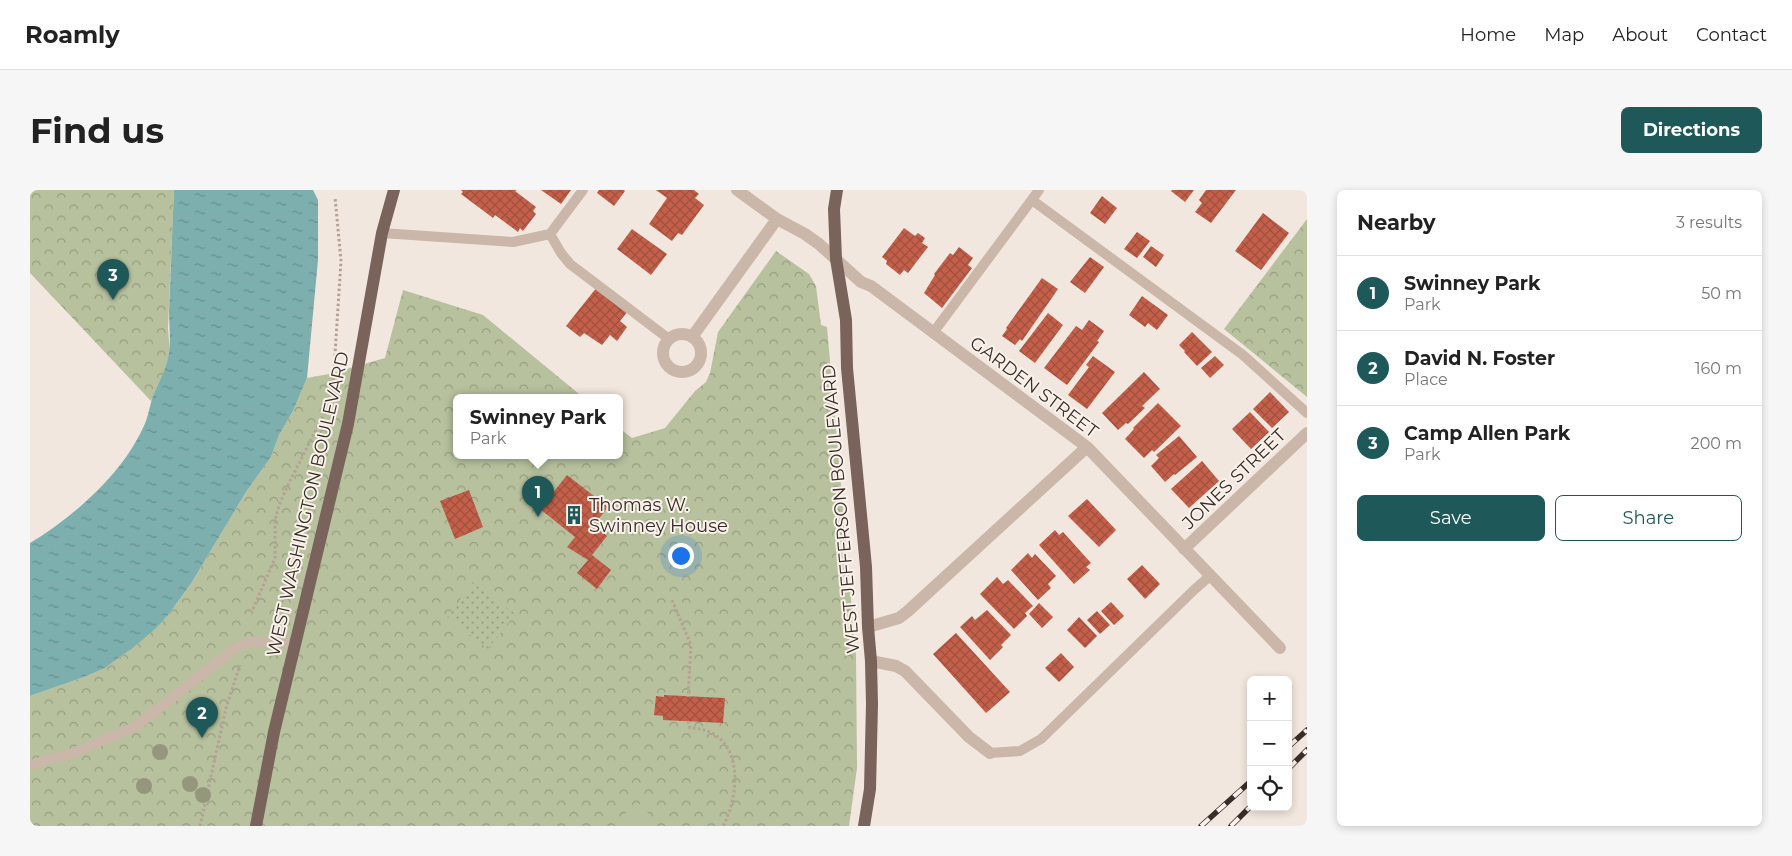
<!DOCTYPE html>
<meta charset="utf-8">
<style>
:root{--surface:#fff;--page:#f6f6f6;--text:#222;--muted:#767676;--line:#e0e0e0;--accent:#1f5859}
body{margin:0;font-family:Montserrat,sans-serif;background:var(--page);color:var(--text)}
.controls{position:absolute;right:15px;bottom:15px;display:grid;overflow:hidden;border-radius:8px;box-shadow:0 2px 8px #0003}
.controls button{width:45px;height:45px;display:grid;place-items:center;padding:0;border:0;border-bottom:1px solid var(--line);background:var(--surface);color:var(--text);font:25px sans-serif}
.you{position:absolute;left:650px;top:365px;width:18px;height:18px;margin:-12px;border:4px solid #fff;border-radius:50%;background:#1a73e8;box-shadow:0 0 0 8px #1a73e833}
.badge{display:grid;place-items:center;width:32px;height:32px;border-radius:50%;background:var(--accent);color:#fff;font-size:16px;font-weight:700}
.pin{position:absolute;translate:-50% -41px;filter:drop-shadow(0 1px 2px #0008)}
.pin::after{content:'';position:absolute;top:26px;width:18px;height:15px;background:inherit;clip-path:polygon(0 0,100% 0,50% 100%)}
.popup{position:absolute;left:423px;top:204px;width:170px;height:65px;box-sizing:border-box;display:grid;place-content:center;border-radius:8px;background:var(--surface);filter:drop-shadow(0 1px 4px #0005);font-size:16px;white-space:nowrap;color:var(--muted)}
.popup b{font-size:19px;color:var(--text)}
.popup::after{content:'';position:absolute;left:50%;top:100%;margin-left:-10px;border:10px solid transparent;border-top-color:var(--surface)}
.list{margin:0;padding:0;list-style:none}
h2{display:flex;justify-content:space-between;align-items:center;height:65px;margin:0;padding:0 20px;font-size:21px}
h2 small{font-size:16px;font-weight:400;color:var(--muted)}
.list li{display:grid;grid-template-columns:32px 1fr auto;gap:15px;align-items:center;box-sizing:border-box;height:75px;padding:0 20px;border-top:1px solid var(--line)}
.list b{display:block;font-size:19px;white-space:nowrap}
.list p{margin:0;font-size:16px;white-space:nowrap;color:var(--muted)}
.list em{font-size:16px;font-style:normal;color:var(--muted)}
.actions{display:flex;gap:10px;padding:15px 20px}
.actions a{flex:1;padding:11px 0;border:1px solid var(--accent);border-radius:8px;text-align:center;font-size:18px;color:var(--accent)}
.actions .main{background:var(--accent);color:#fff}
.icon{flex:none;width:28px;height:28px;fill:none;stroke:currentColor;stroke-width:2;stroke-linecap:round;stroke-linejoin:round}
.map{position:relative;flex:none;width:1277px;height:636px;overflow:hidden;border-radius:8px}
header{display:flex;align-items:center;gap:30px;box-sizing:border-box;height:70px;padding:0 25px;background:var(--surface);border-bottom:1px solid var(--line)}
header strong{font-size:24px}
nav{display:flex;gap:28px;margin-inline-start:auto;font-size:18px}
.intro{display:flex;align-items:center;justify-content:space-between;box-sizing:border-box;height:120px;padding:0 30px}
h1{margin:0;font-size:35px}
.button{padding:12px 22px;border-radius:8px;background:var(--accent);color:#fff;font-size:18px;font-weight:700}
main{display:flex;gap:30px;padding:0 30px}
aside{flex:1;background:var(--surface);border-radius:8px;box-shadow:0 2px 8px #0003}
.map>svg:first-child{display:block}
.park{fill:url(#park-crowns)}
.garden{fill:url(#garden-dots)}
.pitch{fill:#b7c19e}
.water{fill:url(#water-ripples)}
.building{fill:url(#building-cross-hatch)}
.lines{fill:none;stroke-linecap:round;stroke-linejoin:round}
.path{stroke:#b6a094;stroke-width:3;stroke-dasharray:2.5 2.5;stroke-linecap:butt}
.service{stroke:#cab7a9;stroke-width:10}
.minor{stroke:#cab7a9;stroke-width:12}
.primary{stroke:#79635a;stroke-width:12}
.rail-casing{stroke:#382d29;stroke-width:5.5}
.rail{stroke:#faf2ea;stroke-width:4;stroke-dasharray:11;stroke-linecap:butt}
.tree{fill:#95977d}
.labels{text-anchor:middle;dominant-baseline:central;stroke-width:4;stroke-linejoin:round;paint-order:stroke}
.street-label{font-size:18px;fill:#382d29;stroke:#faf2ea}
.poi-label{font-size:18px;fill:#382d29;stroke:#faf2ea;text-anchor:start}
</style>
<header>
<strong>Roamly</strong>
<nav><a>Home</a><a>Map</a><a>About</a><a>Contact</a></nav>
</header>
<div class="intro"><h1>Find us</h1><a class="button">Directions</a></div>
<main>
<div class="map">
<svg width="1277" height="636" viewBox="0 0 1277 636">
<defs>
<pattern id="park-crowns" width="20" height="18" patternUnits="userSpaceOnUse" patternTransform="scale(1.25)"><rect width="20" height="18" fill="#b7c19e"/><path d="M2 6a3 3 0 1 1 6 0M12 15a3 3 0 1 1 6 0" fill="none" stroke="#969d81"/></pattern>
<pattern id="garden-dots" width="8" height="8" patternUnits="userSpaceOnUse" patternTransform="scale(1.25)"><rect width="8" height="8" fill="#b7c19e"/><path d="M2 2h.1M6 6h.1" fill="none" stroke="#969d81" stroke-width="1.8" stroke-linecap="round"/></pattern>
<pattern id="water-ripples" width="26" height="14" patternUnits="userSpaceOnUse" patternTransform="scale(1.25)"><rect width="26" height="14" fill="#7dafae"/><path d="M2 4q2-2 4 0t4 0M15 11q2-2 4 0t4 0" fill="none" stroke="#678f8e"/></pattern>
<pattern id="building-cross-hatch" width="8" height="8" patternUnits="userSpaceOnUse" patternTransform="scale(1.25)"><rect width="8" height="8" fill="#c4604a"/><path d="M0 0l8 8M0 8l8-8" fill="none" stroke="#a0503e"/></pattern>
</defs>
<rect width="100%" height="100%" fill="#f2e7de"/>
<path class="park" d="M0 0H144L138 138 140 163 134 183 121 211 0 83Z
M1277 29V207L1194 139Z
M746 61 779 84 786 96 791 135 797 137 826 466 827 578 819 636H0V506L57 486 75 478 104 457 139 424 162 392 216 302 241 267 249 245 263 221 277 188 299 184 355 168 373 100 453 125 554 208H427V266H589V238L602 248 635 238 665 201 676 192 680 183 688 142Z"/>
<path class="garden" d="M444 391 485 424 458 459 417 427Z"/>
<path class="pitch" d="M611 613 627 636H586L583 632Z"/>
<path class="water" d="M144 0H283L288 10V70L277 188 263 221 249 245 241 267 216 302 162 392 139 424 125 439 104 457 75 478 57 486 0 506V353C45 326 96 281 116 231 119 223 120 214 123 206 129 192 137 178 139 163 141 150 139 135 139 121 141 81 142 40 144 0Z"/>
<path class="building" d="M431 0H487L485 1 506 17 503 21 506 24 493 41 490 38 488 42 465 25 463 28 431 4 433 2Z
M511 0H541L531 14Z
M569 0H594L595 1 584 16 567 3Z
M626 0H664L669 4 665 8 674 15 652 45 648 43 642 51 619 34 637 8Z
M1142 0H1164L1155 12 1141 1Z
M1176 0H1206L1181 33 1165 22 1172 13 1169 10Z
M1072 6 1087 18 1075 34 1060 23Z
M1233 23 1259 43 1231 80 1205 61Z
M874 38 885 46 888 43 895 48 892 53 898 57 878 83 874 80 870 85 856 74 857 71 852 67Z
M602 39 637 64 621 85 587 59Z
M1107 42 1120 51 1107 68 1094 59Z
M1121 56 1134 65 1126 77 1113 67Z
M929 57 943 68 938 75 942 78 912 118 894 103 905 85 904 84 920 63 923 65Z
M1060 67 1074 77 1055 103 1040 92Z
M1012 88 1028 99 992 151 990 149 985 155 972 146 977 139 976 138Z
M567 97 598 121 590 131 597 137 587 151 580 145 572 155 554 143 550 147 536 136Z
M1112 106 1138 125 1127 140 1118 133 1115 137 1099 125Z
M1018 123 1033 135 1005 173 989 161Z
M1059 130 1074 141 1067 151 1069 152 1037 195 1014 178 1046 136 1052 140Z
M1162 142 1182 162 1167 176 1154 162 1155 161 1149 155Z
M1063 166 1085 182 1057 219 1038 205 1059 177 1056 175Z
M1185 166 1194 175 1180 188 1171 178Z
M1114 182 1130 199 1112 216 1115 218 1098 234 1096 233 1088 240 1072 223Z
M1240 202 1259 222 1242 238 1223 219Z
M1128 213 1151 236 1124 262 1122 260 1114 268 1095 249 1104 239 1103 238Z
M1220 222 1239 242 1221 259 1202 239Z
M1149 246 1167 267 1145 285 1144 284 1135 292 1121 276 1129 268 1126 265Z
M1172 271 1189 291 1159 318 1141 299Z
M537 285 578 317 568 330 576 336 571 341 577 346 562 365 581 380 567 399 547 383 558 370 537 357 545 347 510 319Z
M439 300 453 337 425 349 410 311Z
M1057 309 1086 340 1069 357 1038 326Z
M1025 340 1029 345 1033 342 1061 373 1056 377 1060 380 1044 394 1009 355Z
M998 363 1002 368 1005 364 1026 386 1018 394 1021 398 1008 410 981 380Z
M1112 375 1130 394 1115 409 1097 389Z
M967 387 973 394 978 390 1003 416 995 423 997 426 984 439 950 404Z
M1081 412 1094 426 1084 435 1071 421Z
M1009 413 1023 427 1012 438 999 424Z
M957 420 981 445 971 455 973 457 960 470 930 437 942 426 945 430Z
M1067 421 1080 435 1070 444 1057 430Z
M1049 427 1067 446 1055 458 1037 440Z
M926 443 980 502 956 523 903 464Z
M1031 463 1044 477 1029 492 1015 478Z
M634 505 695 508 693 533 633 530V526L624 525 626 506 634 507Z"/>
<g class="lines">
<path class="path" d="M642 410 661 455 658 507
M223 419 245 368V331L249 315 258 295 296 220 303 195 311 71 305 7
M658 531 660 538C713 539 712 601 693 636
M170 636 196 518 210 475"/>
<path class="service" d="M553 0 520 44 531 63 540 74 639 149
M1002 10 1213 165 1277 223
M352 43 483 52 520 44
M903 143 1009 0
M960 563 990 561 1011 549 1165 399 1180 386
M0 575 43 563 105 537 203 460 216 453 265 452"/>
<path class="minor" d="M707 0 747 29 775 44 789 54 831 92 841 96 1057 257 1250 458
M633 163a19 19 0 1 1 38 0a19 19 0 1 1-38 0Z
M662 147 747 29
M1154 359 1277 243
M838 437 869 428 878 421 1057 257
M841 471 866 476 875 481 939 547 960 563"/>
<path class="primary" d="M807 0 804 19 806 69 816 130 817 178 836 377 838 437 841 471 842 514 840 599 834 636
M226 636 244 542 318 234 352 43 364 0"/>
<g class="rail-casing">
<path id="rail" d="M1258 557 1277 540
M1258 579 1277 560
M1171 636 1221 591
M1201 636 1221 616"/>
</g>
<use href="#rail" class="rail"/>
</g>
<g class="tree">
<circle cx="130" cy="562" r="8"/>
<circle cx="160" cy="594" r="8"/>
<circle cx="114" cy="596" r="8"/>
<circle cx="173" cy="605" r="8"/>
</g>
<defs>
<g id="building-bare" transform="scale(1.5)"><path d="M-4-6H4V6H1V3H-1V6H-4ZM-2.5-4.3h1.7v1.8h-1.7ZM.8-4.3h1.7v1.8H.8ZM-2.5-1h1.7V.8h-1.7ZM.8-1h1.7V.8H.8Z" fill="#1f5859" stroke="#faf2ea" stroke-width="2.5" paint-order="stroke"/></g>
</defs>
<g fill-rule="evenodd">
<use href="#building-bare" x="544" y="325"/>
</g>
<g class="labels">
<g class="street-label">
<text transform="translate(1004 197) rotate(37)">GARDEN STREET</text>
<text transform="translate(1204 289) rotate(-44)">JONES STREET</text>
<text transform="translate(278 314) rotate(-77)">WEST WASHINGTON BOULEVARD</text>
<text transform="translate(811 319) rotate(-95)">WEST JEFFERSON BOULEVARD</text>
</g>
<g class="poi-label">
<text x="559" y="315">Thomas W.<tspan x="559" dy="21">Swinney House</tspan></text>
</g>
</g>
</svg>
<div class="controls">
<button>+</button>
<button>−</button>
<button><svg class="icon" aria-label="locate" viewBox="0 0 24 24"><circle cx="12" cy="12" r="6"/><path d="M12 2v4M12 18v4M2 12h4M18 12h4"/></svg></button>
</div>
<div class="you"></div>
<div class="pin badge" style="left:508px;top:327px">1</div>
<div class="popup"><b>Swinney Park</b>Park</div>
<div class="pin badge" style="left:172px;top:548px">2</div>
<div class="pin badge" style="left:83px;top:110px">3</div>
</div>
<aside>
<h2>Nearby<small>3 results</small></h2>
<ul class="list">
<li><span class="badge">1</span><div><b>Swinney Park</b><p>Park</p></div><em>50 m</em></li>
<li><span class="badge">2</span><div><b>David N. Foster</b><p>Place</p></div><em>160 m</em></li>
<li><span class="badge">3</span><div><b>Camp Allen Park</b><p>Park</p></div><em>200 m</em></li>
</ul>
<div class="actions"><a class="main">Save</a><a>Share</a></div>
</aside>
</main>
